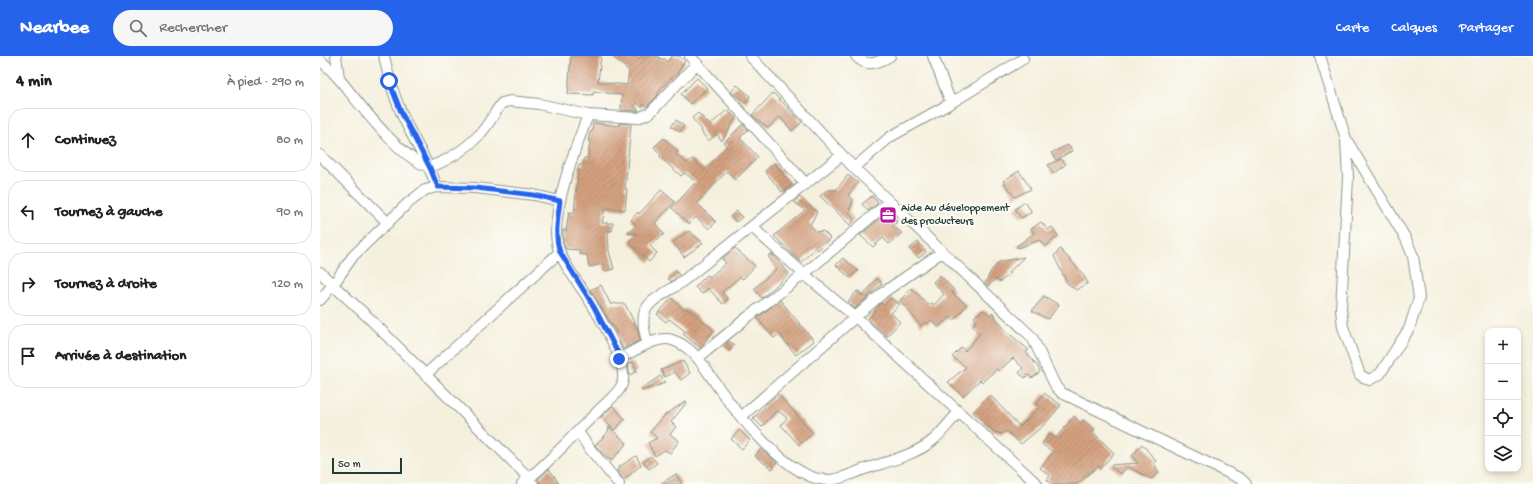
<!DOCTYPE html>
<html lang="fr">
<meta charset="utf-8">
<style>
:root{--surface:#fff;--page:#f6f6f6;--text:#202124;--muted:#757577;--line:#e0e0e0;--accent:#2563eb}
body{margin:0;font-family:"Gochi Hand",sans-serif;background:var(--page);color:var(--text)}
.controls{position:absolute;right:12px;bottom:12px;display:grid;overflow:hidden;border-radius:8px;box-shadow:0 2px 6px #0003}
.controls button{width:36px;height:36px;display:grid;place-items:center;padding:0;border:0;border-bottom:1px solid var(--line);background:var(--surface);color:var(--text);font:20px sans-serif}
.scale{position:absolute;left:12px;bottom:10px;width:70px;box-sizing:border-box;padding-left:4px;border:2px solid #1f3d34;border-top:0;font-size:11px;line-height:14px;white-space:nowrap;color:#1f3d34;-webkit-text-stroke:3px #fdfcf7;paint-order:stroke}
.stop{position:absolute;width:12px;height:12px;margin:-9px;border:3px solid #2563eb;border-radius:50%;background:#fff}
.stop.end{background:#2563eb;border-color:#fff;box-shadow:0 1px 4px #0008}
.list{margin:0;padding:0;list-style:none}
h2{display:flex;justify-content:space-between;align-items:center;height:52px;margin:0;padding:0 16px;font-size:17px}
h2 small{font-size:13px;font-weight:400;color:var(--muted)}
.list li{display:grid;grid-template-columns:26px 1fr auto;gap:12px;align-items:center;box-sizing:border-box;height:64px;margin:0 8px 8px;padding:0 8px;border:1px solid var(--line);border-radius:16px}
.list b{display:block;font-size:15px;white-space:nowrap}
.list em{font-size:13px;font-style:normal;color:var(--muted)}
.icon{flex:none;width:22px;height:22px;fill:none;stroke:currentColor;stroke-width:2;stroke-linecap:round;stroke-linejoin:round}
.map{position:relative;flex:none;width:1213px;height:428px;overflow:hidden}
header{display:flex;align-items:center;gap:24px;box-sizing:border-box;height:56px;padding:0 20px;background:var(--accent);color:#fff}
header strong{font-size:19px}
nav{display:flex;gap:22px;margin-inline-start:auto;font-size:14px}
.search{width:280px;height:36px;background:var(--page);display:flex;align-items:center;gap:10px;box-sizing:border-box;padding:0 14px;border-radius:22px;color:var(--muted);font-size:15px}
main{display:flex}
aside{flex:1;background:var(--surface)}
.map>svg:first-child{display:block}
.building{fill:url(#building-hatch)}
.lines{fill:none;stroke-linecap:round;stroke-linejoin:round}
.street-casing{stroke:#8a9689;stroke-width:12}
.street{stroke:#fff;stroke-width:10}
.route{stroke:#2563eb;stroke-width:5}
.labels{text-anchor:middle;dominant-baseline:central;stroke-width:4;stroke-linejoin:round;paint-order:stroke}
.poi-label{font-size:11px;fill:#1f3d34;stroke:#fdfcf7;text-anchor:start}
</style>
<header>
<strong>Nearbee</strong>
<div class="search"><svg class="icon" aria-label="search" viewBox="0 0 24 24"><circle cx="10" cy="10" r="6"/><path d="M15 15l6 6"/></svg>Rechercher</div>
<nav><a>Carte</a><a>Calques</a><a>Partager</a></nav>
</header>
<main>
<aside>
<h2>4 min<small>À pied · 290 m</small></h2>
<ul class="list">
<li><svg class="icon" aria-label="ahead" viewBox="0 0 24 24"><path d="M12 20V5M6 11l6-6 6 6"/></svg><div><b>Continuez</b></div><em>80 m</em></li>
<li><svg class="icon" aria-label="left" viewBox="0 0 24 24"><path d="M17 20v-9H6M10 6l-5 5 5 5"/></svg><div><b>Tournez à gauche</b></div><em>90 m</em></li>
<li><svg class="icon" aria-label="right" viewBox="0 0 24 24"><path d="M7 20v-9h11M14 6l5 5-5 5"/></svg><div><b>Tournez à droite</b></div><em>120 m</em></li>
<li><svg class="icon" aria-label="arrive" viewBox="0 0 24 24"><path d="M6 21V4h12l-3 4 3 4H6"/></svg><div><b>Arrivée à destination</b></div></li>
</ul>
</aside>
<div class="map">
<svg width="1213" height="428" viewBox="0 0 1213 428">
<defs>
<pattern id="building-hatch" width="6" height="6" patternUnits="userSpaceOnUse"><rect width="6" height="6" fill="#d4a180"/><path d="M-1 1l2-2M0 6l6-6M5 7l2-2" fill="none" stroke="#ab846a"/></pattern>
</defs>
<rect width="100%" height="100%" fill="#fdfcf7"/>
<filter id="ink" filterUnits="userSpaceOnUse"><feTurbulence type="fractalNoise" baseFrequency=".025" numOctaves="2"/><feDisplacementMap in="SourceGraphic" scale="8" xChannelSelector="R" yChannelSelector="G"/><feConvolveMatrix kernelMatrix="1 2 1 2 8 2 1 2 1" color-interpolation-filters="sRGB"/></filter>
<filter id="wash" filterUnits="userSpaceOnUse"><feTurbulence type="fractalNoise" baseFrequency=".012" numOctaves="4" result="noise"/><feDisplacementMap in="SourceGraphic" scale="16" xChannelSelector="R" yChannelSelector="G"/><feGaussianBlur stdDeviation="0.9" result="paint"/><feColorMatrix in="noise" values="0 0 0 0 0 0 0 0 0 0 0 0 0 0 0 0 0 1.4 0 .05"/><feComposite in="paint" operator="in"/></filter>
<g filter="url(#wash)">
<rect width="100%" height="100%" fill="#f5f0de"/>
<g id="blocks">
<path class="building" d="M251 0H281L278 26 307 29 309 15 292 0H314L319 3 322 0H338L342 4 344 2 347 6 352 0H359L365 5 358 16 341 32 337 39H338L327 51 323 48 322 51 316 47 314 49 319 55H317L301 54 302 39 273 35V39L248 38Z
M377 22 387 32 370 48 361 38Z
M417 29 430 40 426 47 411 36Z
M453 37 482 66 472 75 460 61 448 72 432 59Z
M407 54 416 62 402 85 397 78 388 85 381 75 382 74 372 62 378 57 390 69Z
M356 64 364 70 360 76 351 70Z
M273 67 299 70 300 67 311 68 305 133H307L305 154 285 152 282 167H293L292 175H288L289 195 294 213 285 215 283 208 269 211 267 199 259 198 260 194 246 193 243 186V174L246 175 249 156 254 157 259 109H263L264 102H268L270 85H268L270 76H272Z
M423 68 428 74 420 82 438 101 415 124 407 115 377 147 396 166 389 173 376 161 369 168 352 152 376 126 365 117 361 120 340 101 341 99 334 91 344 82 358 96 356 98 367 107 372 103 385 114 407 90 404 87Z
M748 89 752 95 736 104 731 97Z
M741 103 746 108 733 118 728 109Z
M454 107 472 129 462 136 445 115Z
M699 115 711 133 695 141 683 125Z
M528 119 538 127 528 139 533 144 529 156 534 164 530 169 500 140 507 134H516Z
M341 134 355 146 335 167 344 178 330 190 337 197 329 206 310 187V184L317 178 308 177 316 169 311 164 318 156 319 158Z
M552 140 558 147 548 155 542 148Z
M480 141 497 156 490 169 497 176 503 175 510 182 498 194 496 192 481 206 454 180 485 154 474 146Z
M705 146 712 156 701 162 695 153Z
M417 155 422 161 416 166 411 160Z
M568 156 577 166 573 170 582 177 569 188 563 182 553 191 540 179Z
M721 166 728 174 732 171 738 180 725 191 720 184 698 192 697 190 714 177 711 173Z
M369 175 383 187 364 201 353 186Z
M598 186 606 196 599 202 589 193Z
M415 192 435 210 423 223 420 221 402 236 408 243 403 248 388 232 382 238 375 231 387 219 390 221 406 207 402 203Z
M740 193 762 217 768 227 756 234 747 227 734 200Z
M452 198 469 218 442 242 434 233 456 213 448 200Z
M704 201 688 217 690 218 680 226 676 223 668 230 665 228 671 215 679 206Z
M523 202 538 215 530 222 516 209Z
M356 215 359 219 351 226 348 222Z
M620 219 634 234 632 237 647 249 634 264 630 261 618 271 611 264 607 268 605 266 601 270 580 245 591 232 609 249 612 247 614 249 624 238 613 226Z
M557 222 562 228 535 253 528 246 537 235 543 240Z
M281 229 291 249 295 247 296 248H305L317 272 320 284 303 293 299 284 301 283 270 234Z
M724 240 739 249 728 263 712 255Z
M352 242 364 254 366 252 394 274 380 292 363 278 365 275 349 263 346 266 337 258Z
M571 242 580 248 571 257 580 266 567 280 548 263 561 247 564 250Z
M460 244 494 285 476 299 459 278 454 282 437 262Z
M664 254 670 259 672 257 686 275 709 294 706 296 718 311 720 316 712 322 708 319 705 322 699 317 703 312 693 302 679 315 677 313 662 326 660 324 643 340 628 326 646 311 632 301 642 291 645 295 660 278 652 270 657 265 654 261Z
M409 285 415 289 410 295 404 290Z
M363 305 370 317 361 324 355 316 345 321 341 314Z
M313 306 317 315 310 319 308 308Z
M340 320 345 327 322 335 321 333Z
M724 337 741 349 725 368 701 388 687 375 681 378 673 375 653 356 670 339 700 371 720 351 716 348Z
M458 338 493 377 479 389 461 369 467 362 457 354 442 371 433 362 445 351 444 350Z
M366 345 367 346 351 366 356 371 350 378 359 385 350 397 345 394 335 400 328 387 337 382 330 376 345 359Z
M293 350 305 363 294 374 281 361Z
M754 360 761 367 763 364 775 373 773 376 794 397 780 413 778 410 757 428H732L727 424 730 419 720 412 733 396 722 388 729 378 736 382Z
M289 371 307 387 291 405 283 398 275 389 288 376Z
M419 374 430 384 422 393 411 383Z
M822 388 836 405 834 407 839 417 831 423 808 411 800 418 790 409 818 407 812 400Z
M441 393 457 406 452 413 435 400Z
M316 400 321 409 304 424 297 415 299 411Z
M331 400 337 407 329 413 323 406Z
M229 413 233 418 239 428H221L218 423Z
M356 418 362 428H340Z"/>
</g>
</g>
<g filter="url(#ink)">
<use href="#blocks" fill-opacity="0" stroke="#8a9689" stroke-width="1"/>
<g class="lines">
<g class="street-casing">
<path id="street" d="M16 0 19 22
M64 0C68 19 73 38 81 56 92 82 108 105 117 131
M370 0 486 128
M430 0 534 112 712 281 736 331 742 337 921 423 926 428
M536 0C547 12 557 7 570 0
M613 0 631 47
M1000 0 1026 83 1086 183 1093 200 1099 242 1089 273 1060 318 1049 324 1040 319 1023 271 1021 253 1028 122 1026 83
M0 4C7 10 14 17 20 24 39 47 81 104 110 111 127 105 146 93 159 79 168 70 174 57 182 47L190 45 219 48 268 59 318 62 330 57 377 7
M0 99 68 167
M534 112 570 81 631 47 703 3
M432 171 484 218 541 266 717 428
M0 216 13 229 0 244
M328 288C315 249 330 247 359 228L522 99
M378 302 429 260 484 218 569 146
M299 303C312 296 338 279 352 284 374 291 384 311 396 328 416 357 470 425 508 424 521 424 532 417 545 413 566 406 595 399 612 385 622 377 630 365 639 356
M105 319 240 196
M421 361 564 236 622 196
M258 376 270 393 299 428
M202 428C229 407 251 381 276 357 283 349 299 338 302 328 309 310 282 265 273 250 263 233 240 205 237 187 231 153 256 91 268 59
M213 428 209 422 50 263 13 229 33 200 87 148 105 134 117 131 156 132 214 139 240 145"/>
</g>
<use href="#street" class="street"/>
</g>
</g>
<g class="lines" filter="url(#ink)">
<path class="route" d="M69 25 81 56 110 112 118 131 156 132 214 139 240 145C238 162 234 179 240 196L274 251 298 297 299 303"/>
</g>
<defs>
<g id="office-square" transform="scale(0.9)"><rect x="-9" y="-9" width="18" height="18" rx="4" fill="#b5179e" stroke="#fdfcf7"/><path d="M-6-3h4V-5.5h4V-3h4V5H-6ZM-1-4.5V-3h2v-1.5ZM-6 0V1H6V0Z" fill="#fff"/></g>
</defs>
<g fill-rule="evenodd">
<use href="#office-square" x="568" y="159"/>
</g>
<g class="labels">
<g class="poi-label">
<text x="581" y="153">Aide Au développement<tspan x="581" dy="13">des producteurs</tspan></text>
</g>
</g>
</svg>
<div class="controls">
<button>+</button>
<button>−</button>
<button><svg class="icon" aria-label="locate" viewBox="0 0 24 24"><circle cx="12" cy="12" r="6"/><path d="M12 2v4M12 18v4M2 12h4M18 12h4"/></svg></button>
<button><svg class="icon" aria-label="layers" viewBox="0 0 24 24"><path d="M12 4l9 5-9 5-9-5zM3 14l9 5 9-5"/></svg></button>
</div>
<div class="scale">50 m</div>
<div class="stop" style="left:69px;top:25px"></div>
<div class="stop end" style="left:299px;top:303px"></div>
</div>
</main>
